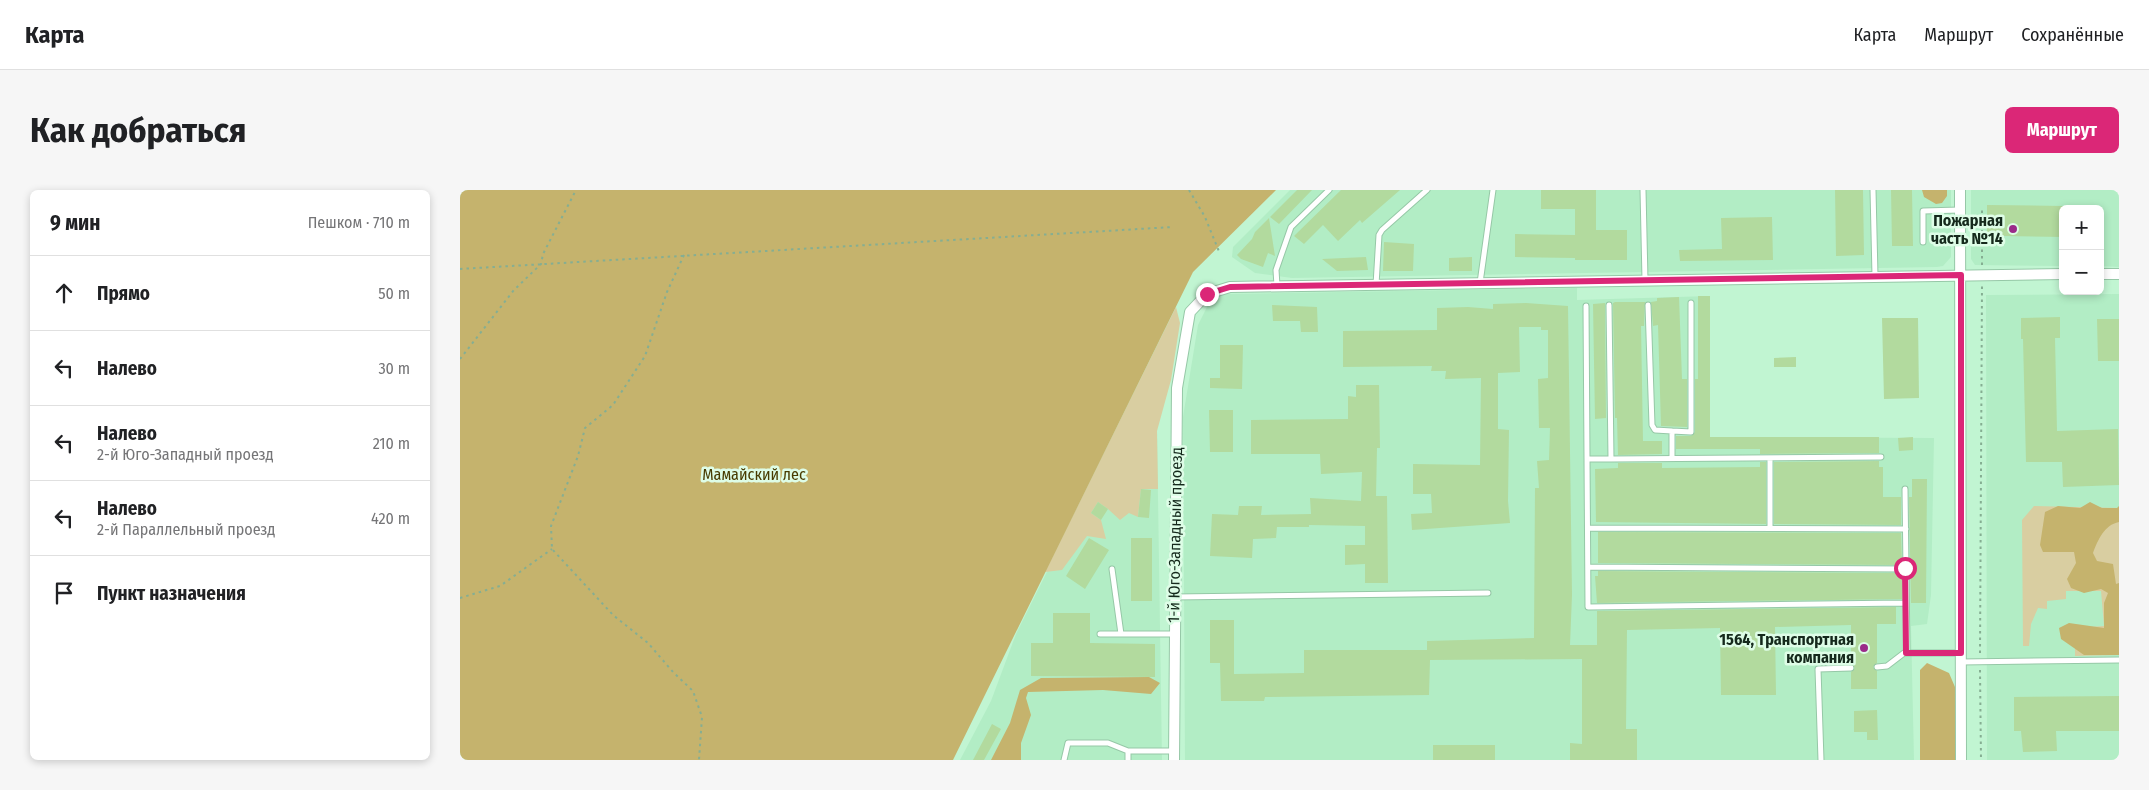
<!DOCTYPE html>
<html lang="ru">
<meta charset="utf-8">
<style>
:root{--surface:#fff;--page:#f6f6f6;--text:#202124;--muted:#757577;--line:#e0e0e0;--accent:#db2777}
body{margin:0;font-family:"Fira Sans Condensed",sans-serif;background:var(--page);color:var(--text)}
.controls{position:absolute;right:15px;top:15px;display:grid;overflow:hidden;border-radius:8px;box-shadow:0 2px 8px #0003}
.controls button{width:45px;height:45px;display:grid;place-items:center;padding:0;border:0;border-bottom:1px solid var(--line);background:var(--surface);color:var(--text);font:25px sans-serif}
.stop{position:absolute;width:15px;height:15px;margin:-11px;border:4px solid #db2777;border-radius:50%;background:#fff}
.stop.end{background:#db2777;border-color:#fff;box-shadow:0 1px 5px #0008}
.list{margin:0;padding:0;list-style:none}
h2{display:flex;justify-content:space-between;align-items:center;height:65px;margin:0;padding:0 20px;font-size:21px}
h2 small{font-size:16px;font-weight:400;color:var(--muted)}
.list li{display:grid;grid-template-columns:32px 1fr auto;gap:15px;align-items:center;box-sizing:border-box;height:75px;padding:0 20px;border-top:1px solid var(--line)}
.list b{display:block;font-size:19px;white-space:nowrap}
.list p{margin:0;font-size:16px;white-space:nowrap;color:var(--muted)}
.list em{font-size:16px;font-style:normal;color:var(--muted)}
.icon{flex:none;width:28px;height:28px;fill:none;stroke:currentColor;stroke-width:2;stroke-linecap:round;stroke-linejoin:round}
.map{position:relative;flex:none;width:1659px;height:570px;overflow:hidden;border-radius:8px}
header{display:flex;align-items:center;gap:30px;box-sizing:border-box;height:70px;padding:0 25px;background:var(--surface);border-bottom:1px solid var(--line)}
header strong{font-size:24px}
nav{display:flex;gap:28px;margin-inline-start:auto;font-size:18px}
.intro{display:flex;align-items:center;justify-content:space-between;box-sizing:border-box;height:120px;padding:0 30px}
h1{margin:0;font-size:35px}
.button{padding:12px 22px;border-radius:8px;background:var(--accent);color:#fff;font-size:18px;font-weight:700}
main{display:flex;gap:30px;padding:0 30px}
aside{flex:1;background:var(--surface);border-radius:8px;box-shadow:0 2px 8px #0003}
.map>svg:first-child{display:block}
.built{fill:#b2edc5}
.green{fill:#d9cea1}
.forest{fill:#c5b36d}
.building{fill:#b2da9e}
.lines{fill:none;stroke-linecap:round;stroke-linejoin:round}
.service-casing{stroke:#96c8a7;stroke-width:7}
.minor-casing{stroke:#96c8a7;stroke-width:12}
.path{stroke:#85ae92;stroke-width:2;stroke-dasharray:2.5 4;stroke-linecap:butt}
.service{stroke:#fff;stroke-width:5}
.minor{stroke:#fff;stroke-width:10}
.route{stroke:#db2777;stroke-width:6}
.poi-dot{fill:#9b2b89;stroke:#defde7;stroke-width:2}
.labels{text-anchor:middle;dominant-baseline:central;stroke-width:5;stroke-linejoin:round;paint-order:stroke}
.poi-label{font-size:16px;font-weight:bold;fill:#15291c;stroke:#defde7;text-anchor:end}
.park-label{font-size:16px;fill:#483b00;stroke:#defde7}
.street-label{font-size:16px;fill:#15291c;stroke:#defde7}
</style>
<header>
<strong>Карта</strong>
<nav><a>Карта</a><a>Маршрут</a><a>Сохранённые</a></nav>
</header>
<div class="intro"><h1>Как добраться</h1><a class="button">Маршрут</a></div>
<main>
<aside>
<h2>9 мин<small>Пешком · 710 m</small></h2>
<ul class="list">
<li><svg class="icon" aria-label="ahead" viewBox="0 0 24 24"><path d="M12 20V5M6 11l6-6 6 6"/></svg><div><b>Прямо</b></div><em>50 m</em></li>
<li><svg class="icon" aria-label="left" viewBox="0 0 24 24"><path d="M17 20v-9H6M10 6l-5 5 5 5"/></svg><div><b>Налево</b></div><em>30 m</em></li>
<li><svg class="icon" aria-label="left" viewBox="0 0 24 24"><path d="M17 20v-9H6M10 6l-5 5 5 5"/></svg><div><b>Налево</b><p>2-й Юго-Западный проезд</p></div><em>210 m</em></li>
<li><svg class="icon" aria-label="left" viewBox="0 0 24 24"><path d="M17 20v-9H6M10 6l-5 5 5 5"/></svg><div><b>Налево</b><p>2-й Параллельный проезд</p></div><em>420 m</em></li>
<li><svg class="icon" aria-label="arrive" viewBox="0 0 24 24"><path d="M6 21V4h12l-3 4 3 4H6"/></svg><div><b>Пункт назначения</b></div></li>
</ul>
</aside>
<div class="map">
<svg width="1659" height="570" viewBox="0 0 1659 570">
<rect width="100%" height="100%" fill="#c1f5d2"/>
<path class="built" d="M830 0H1491V67L1483 76 1477 77 832 88 795 83 772 67 773 57Z
M1511 0H1659V77L1640 76V19H1603V76L1515 75 1511 69Z
M1117 98V110L1250 106V247L1474 248 1471 405 1467 434 1451 436 1454 570H725L723 227 738 135 751 109 766 104Z
M1659 104V570H1527L1526 105Z
M697 241 702 570H500L531 511 556 444 656 243Z"/>
<path class="green" d="M716 117 720 133 711 190 697 241 698 299H681L678 327 669 323 660 330 648 319 638 312 631 323 641 330 646 349 627 346 602 380 585 382Z
M1574 316 1659 318V465L1615 466V438L1644 436 1641 401H1606V409L1587 411V419L1578 418 1571 434 1569 456H1563L1562 330Z"/>
<path class="forest" d="M0 0H816L733 82 493 570H0Z
M1462 0H1487V6L1482 13 1476 14 1464 7Z
M1630 312 1642 318H1657L1659 316V332C1644 335 1638 350 1633 363L1637 371 1653 374 1656 394 1659 393V465H1624L1601 449 1599 438 1609 433 1644 438V413L1648 403 1641 399 1624 403 1611 398 1607 389 1616 373 1614 362H1583L1580 355 1585 322 1598 316 1620 318Z
M1467 473 1489 483 1495 497V570H1460V480Z
M689 487 700 493 691 504 643 500 568 502 566 508 571 525 561 553V570H531L550 533 560 500 581 488Z"/>
<path class="building" d="M837 0H852L819 34 810 27Z
M881 0H940L902 33 900 30 878 51 863 35 844 54 834 46Z
M1081 0H1136V40H1167V70H1115V68L1055 67V44L1115 45V19H1081Z
M1375 0H1403L1404 65 1376 66Z
M1431 0H1452L1453 56H1432Z
M1527 15 1603 16V47L1543 46V51H1527Z
M1312 27 1313 70 1220 71 1219 60 1262 59 1261 28Z
M809 28 815 66 808 63 803 77 781 69 777 65 792 49 795 42Z
M924 52 954 54 953 81H923Z
M906 67 908 80 877 81 862 69Z
M1012 67V81H989V68Z
M1238 106H1250V247H1419V263L1300 264V259H1216V246H1231L1235 242V189H1238Z
M1219 107 1222 189H1227V237L1201 236 1198 135 1193 136 1191 112 1197 111V108Z
M1155 112H1185L1184 136H1181L1183 251H1202V264L1158 265 1157 228H1155L1153 113Z
M1066 113 1108 116 1112 405 1110 455H1137V421L1436 417V434H1417V473L1413 477 1417 481V499H1391V482L1395 478 1391 474V435L1315 437 1316 505H1261L1260 438 1167 440 1166 539H1177V570H1110V553L1122 554V469L970 470 969 505 805 507 804 511H761L760 473H750V430H774V484L844 483V460H967V451L1074 448 1075 298H1079L1077 271 1089 270 1090 238H1079L1078 189 1088 188V140H1081V137H1059L1060 182 1038 183V239L1049 240 1048 311 1050 333 952 340 951 324 972 323 971 304H953V274L1020 275 1021 188 985 189 986 181H971L972 176 883 177V141L977 140V118L1008 117 1033 119V114Z
M1145 113 1146 228 1135 229 1133 114Z
M812 115 857 117 858 142H841L840 131H813Z
M1600 127V148H1595L1597 241 1658 239 1659 295 1603 297 1602 272H1566L1563 149H1561V128Z
M1422 128H1458L1459 208 1424 209Z
M1637 129H1659V171H1638Z
M760 155H783L782 199 750 198V188H760Z
M1336 167V177H1314V168Z
M896 195H919L920 258H917L916 306H927L928 393H905V374L885 375V355H905V336L849 335V337H817L816 348 793 349 792 368 750 366 752 324 778 325 779 316H802L801 325 851 324 850 308 901 311 902 282 861 284 860 264H791V230L888 229V206L896 207Z
M749 220H773V262H750Z
M1453 247V260L1439 261 1438 248Z
M1419 271V277H1423V307H1441V335L1314 334V272Z
M1300 272H1306V334L1136 332 1135 279 1158 278V273H1202V278L1300 277Z
M1452 289H1467L1466 413H1451L1449 307H1452Z
M681 299 691 300 689 328 678 327Z
M638 312 648 319 641 330 631 323Z
M1138 342 1441 343 1442 375 1138 373Z
M629 348 649 360 625 399 606 386Z
M671 348H692V411H671Z
M1138 381 1442 383V409L1137 413 1135 386H1138Z
M593 423H630V453L695 454V487L571 486V453H593Z
M1659 506V541H1596L1597 561 1563 562 1561 541H1554V507Z
M1417 520 1418 550H1407V542H1394V521Z
M532 534 541 539 524 570H513Z
M973 555H1035V570H973Z"/>
<g class="lines">
<g class="service-casing">
<path id="service" d="M1183 0 1185 90
M1413 0 1415 86
M1463 52V21L1500 20
M1020 93 1033 0
M916 95 919 45 922 40 967 0
M817 96 816 80 831 37 869 0
M1188 115 1192 235 1195 240 1212 241
M1126 116 1128 417 1445 413
M1212 268V241L1231 242V113
M1127 269H1151L1149 115
M1151 269 1421 267
M1445 299 1447 463
M1128 338 1446 339
M1310 338V268
M1128 377 1445 379
M652 379 661 444
M714 407 1028 403
M640 444H714
M1501 472 1659 470
M1417 477 1427 476 1444 463H1501
M604 570 608 553H648L668 561
M668 570V561H714
M1361 570 1358 479 1391 478"/>
</g>
<g class="minor-casing">
<path id="minor" d="M1500 0 1501 570
M1640 84H1659
M714 570 717 198 730 122 747 104 770 97 1603 84"/>
</g>
<path class="path" d="M729 0 745 27 760 64
M224 65 207 102 185 166 153 215 125 238 118 266 91 336 92 359 153 425 188 453 213 482 233 501 242 527 239 570
M1522 75V17
M0 79 713 37
M0 169 54 100 81 74 83 64 116 0
M0 408 40 396 92 359
M1520 463 1522 95
M1520 480 1521 570"/>
<use href="#service" class="service"/>
<use href="#minor" class="minor"/>
</g>
<g class="lines">
<path class="route" d="M747 104 770 97 1501 85V463H1446L1445 378"/>
</g>
<g class="poi-dot">
<circle cx="1553" cy="39" r="5"/>
<circle cx="1404" cy="458" r="5"/>
</g>
<g class="labels">
<g class="poi-label">
<text x="1543" y="30">Пожарная<tspan x="1543" dy="18">часть №14</tspan></text>
<text x="1394" y="449">1564, Транспортная<tspan x="1394" dy="18">компания</tspan></text>
</g>
<g class="park-label">
<text x="294" y="284">Мамайский лес</text>
</g>
<g class="street-label">
<text transform="translate(715 345) rotate(-89)">1-й Юго-Западный проезд</text>
</g>
</g>
</svg>
<div class="controls">
<button>+</button>
<button>−</button>
</div>
<div class="stop" style="left:1445px;top:378px"></div>
<div class="stop end" style="left:747px;top:104px"></div>
</div>
</main>
